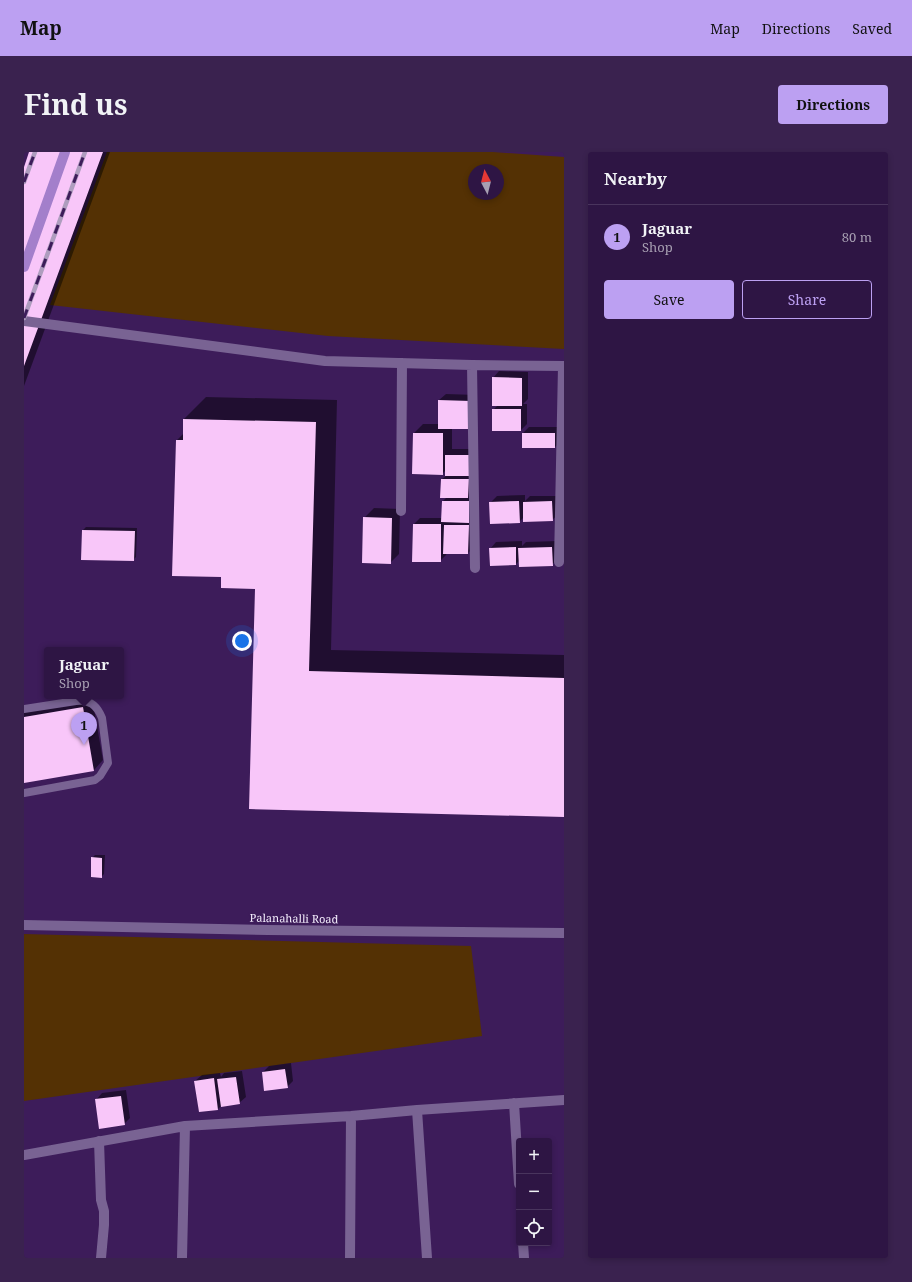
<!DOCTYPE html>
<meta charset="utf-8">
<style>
:root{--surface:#2e1544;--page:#3a224f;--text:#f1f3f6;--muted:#a79fb2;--line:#49345d;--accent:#bca0f2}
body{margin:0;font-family:"Noto Serif",serif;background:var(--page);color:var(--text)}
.controls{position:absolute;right:12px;bottom:12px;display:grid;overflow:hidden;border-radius:4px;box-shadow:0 2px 6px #0003}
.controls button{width:36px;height:36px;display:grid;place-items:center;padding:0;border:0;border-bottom:1px solid var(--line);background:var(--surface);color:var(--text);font:20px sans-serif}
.compass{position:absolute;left:444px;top:12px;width:36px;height:36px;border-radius:50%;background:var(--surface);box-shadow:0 2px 6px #0003;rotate:353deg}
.you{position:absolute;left:218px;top:489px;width:14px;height:14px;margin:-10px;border:3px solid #fff;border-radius:50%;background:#1a73e8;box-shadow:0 0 0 6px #1a73e833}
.badge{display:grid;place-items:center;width:26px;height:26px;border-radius:50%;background:var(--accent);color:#111;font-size:13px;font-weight:700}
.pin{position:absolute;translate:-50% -33px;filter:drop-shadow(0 1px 2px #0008)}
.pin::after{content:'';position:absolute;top:21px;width:14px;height:12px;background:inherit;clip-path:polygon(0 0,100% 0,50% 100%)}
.popup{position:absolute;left:20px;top:495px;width:80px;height:52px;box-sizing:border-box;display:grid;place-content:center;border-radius:4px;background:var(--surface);filter:drop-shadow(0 1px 3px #0005);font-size:13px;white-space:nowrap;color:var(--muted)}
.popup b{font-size:15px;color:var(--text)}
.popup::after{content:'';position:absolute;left:50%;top:100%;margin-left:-8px;border:8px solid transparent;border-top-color:var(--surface)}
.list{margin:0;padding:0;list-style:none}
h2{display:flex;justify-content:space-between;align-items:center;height:52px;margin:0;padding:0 16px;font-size:17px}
h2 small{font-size:13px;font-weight:400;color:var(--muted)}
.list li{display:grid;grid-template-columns:26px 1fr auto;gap:12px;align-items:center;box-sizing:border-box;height:64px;padding:0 16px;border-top:1px solid var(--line)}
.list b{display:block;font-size:15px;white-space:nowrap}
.list p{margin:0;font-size:13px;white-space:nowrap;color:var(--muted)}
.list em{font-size:13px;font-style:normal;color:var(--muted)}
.actions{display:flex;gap:8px;padding:12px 16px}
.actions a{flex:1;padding:9px 0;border:1px solid var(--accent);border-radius:4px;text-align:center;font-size:14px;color:var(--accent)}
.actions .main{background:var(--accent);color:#111}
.icon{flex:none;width:22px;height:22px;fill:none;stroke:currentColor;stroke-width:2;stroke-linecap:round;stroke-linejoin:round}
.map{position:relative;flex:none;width:540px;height:1106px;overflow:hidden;border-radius:4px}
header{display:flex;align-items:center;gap:24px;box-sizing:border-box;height:56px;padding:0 20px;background:var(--accent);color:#111}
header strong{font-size:19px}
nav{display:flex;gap:22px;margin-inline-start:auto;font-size:14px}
.intro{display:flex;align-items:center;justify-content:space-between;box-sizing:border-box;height:96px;padding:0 24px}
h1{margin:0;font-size:28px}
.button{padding:10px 18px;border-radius:4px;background:var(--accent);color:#111;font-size:14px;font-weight:700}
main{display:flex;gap:24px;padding:0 24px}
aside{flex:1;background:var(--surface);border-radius:4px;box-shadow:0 2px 6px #0003}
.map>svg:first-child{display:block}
.green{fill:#543104;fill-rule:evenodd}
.shadow{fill:#0007}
.building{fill:#f8c6f9}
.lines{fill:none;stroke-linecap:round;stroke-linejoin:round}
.lane{stroke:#796393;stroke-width:8}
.street{stroke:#796393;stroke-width:10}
.secondary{stroke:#a37fcb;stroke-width:10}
.rail-casing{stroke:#ae9dbe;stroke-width:4.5}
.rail{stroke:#3d1c5a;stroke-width:3;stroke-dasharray:9;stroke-linecap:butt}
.labels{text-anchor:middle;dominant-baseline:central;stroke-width:4;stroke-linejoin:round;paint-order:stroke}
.street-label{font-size:11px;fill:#f4edfd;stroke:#3d1c5a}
</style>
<header>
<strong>Map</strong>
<nav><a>Map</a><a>Directions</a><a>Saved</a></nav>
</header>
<div class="intro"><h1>Find us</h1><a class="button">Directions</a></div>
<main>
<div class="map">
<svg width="540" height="1106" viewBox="0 0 540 1106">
<rect width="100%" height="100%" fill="#3d1c5a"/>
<path class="green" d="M83 0H469L540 5V197L304 184 26 153ZM450 18H474V42H450Z
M0 782 447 794 458 884 0 949Z"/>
<path class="shadow" d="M6 0H86L0 234V18Z
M475 219 504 220V247L499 252H503V272L497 278 469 258 474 253 469 226Z
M422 242 453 243 428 276V297H452L450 395 444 401H423L422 403 416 409 390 372 396 366H419V349L423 345 418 327 422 324V318L418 322 389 321 390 281 399 272H415V248Z
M182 245 313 248 307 498 540 503V664L226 656 232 436 198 424 153 288 160 281V267Z
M505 275H537V289L531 295 499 281Z
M501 343V349L506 344H534L535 362 528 368 500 365 495 370 466 351 473 344Z
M350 356 376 357 375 402 366 411 340 366Z
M62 375 113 376 112 405 109 408 58 407 59 378Z
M498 389V394L502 390 534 389V406L528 413 496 408 492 412 466 397 472 390Z
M68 546 79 608 70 618 0 630V558Z
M71 703H81L80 722 77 725 68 706Z
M267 911 269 929 263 935 239 920 245 914Z
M218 919 222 945 215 951 197 954 194 957 175 959 171 929 178 923 196 921 197 925 200 921Z
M102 938 106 966 100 972 72 948 78 941Z"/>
<path class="building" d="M5 0H79L0 214V15Z
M468 225 498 226V254H468Z
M414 248 447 249 446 277H414Z
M468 257H497V279H468Z
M159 267 292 270 285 519 540 526V665L225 657 231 437 197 436V425L148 424 152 288H159Z
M389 281H419V323L388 322Z
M498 281H531V296H498Z
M421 303H446V324H421Z
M417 327H445L444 346H416Z
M418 349H445V371L417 370Z
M495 349 496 371 466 372 465 350Z
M528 349 529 369 499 370V350Z
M339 365 368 366 367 412 338 411Z
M389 372H417V410H388Z
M420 373H445L444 402H419Z
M58 378 111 379 110 409 57 408Z
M492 395V413L466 414 465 396Z
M528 395 529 414 495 415 494 396Z
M59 555 70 619 0 631V565Z
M67 705 78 706V726L67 725Z
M261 917 264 936 240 939 238 920Z
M212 925 216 952 197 955 193 927Z
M190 926 194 958 175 960 170 929Z
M97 944 101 973 75 977 71 947Z"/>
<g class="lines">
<path class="lane" d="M0 557 52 549C65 547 73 553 78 566L84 611 76 624 71 628 0 641"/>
<path class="street" d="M0 169 301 209 448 213 540 214
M448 213 451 416
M377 359 378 211
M535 410 539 214
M0 773 244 778 540 781
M490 951 495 1032
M393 958 403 1106
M75 989 77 1048 80 1059V1073L77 1106
M0 1003 161 974 327 964 393 958 540 948
M499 1091 500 1106
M158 1106 161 974
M326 1106 327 964"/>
<path class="secondary" d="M0 115 41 0"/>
<g class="rail-casing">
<path id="rail" d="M0 30 11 0
M0 166 61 0"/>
</g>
<use href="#rail" class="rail"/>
</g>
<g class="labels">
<g class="street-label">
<text transform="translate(270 766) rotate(1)">Palanahalli Road</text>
</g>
</g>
</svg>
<div class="controls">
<button>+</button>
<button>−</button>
<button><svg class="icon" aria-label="locate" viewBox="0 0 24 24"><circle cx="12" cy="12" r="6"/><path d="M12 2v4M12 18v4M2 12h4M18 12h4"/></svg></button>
</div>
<svg class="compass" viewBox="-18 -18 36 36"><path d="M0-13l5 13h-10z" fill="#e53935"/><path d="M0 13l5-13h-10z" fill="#a79fb2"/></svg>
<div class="you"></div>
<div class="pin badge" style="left:60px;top:593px">1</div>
<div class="popup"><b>Jaguar</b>Shop</div>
</div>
<aside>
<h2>Nearby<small></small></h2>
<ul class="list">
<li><span class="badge">1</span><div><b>Jaguar</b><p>Shop</p></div><em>80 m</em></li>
</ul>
<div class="actions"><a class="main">Save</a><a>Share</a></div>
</aside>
</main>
